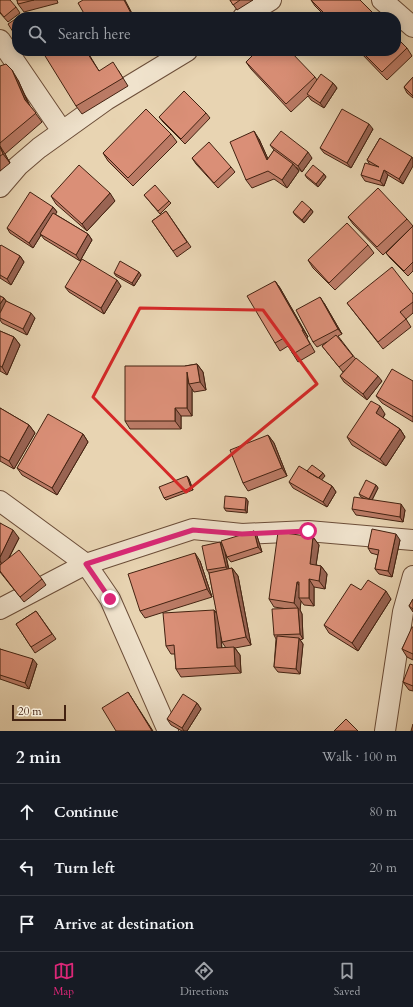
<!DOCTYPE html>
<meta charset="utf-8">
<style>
:root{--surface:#171b24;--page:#20242c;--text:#f1f3f6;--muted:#9ea1a6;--line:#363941;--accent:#db2777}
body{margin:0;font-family:Cardo,serif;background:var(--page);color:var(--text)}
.scale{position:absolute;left:12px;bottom:10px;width:54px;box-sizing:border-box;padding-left:4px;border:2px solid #432211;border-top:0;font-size:11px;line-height:14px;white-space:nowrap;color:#432211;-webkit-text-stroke:3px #f0e3cd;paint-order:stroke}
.stop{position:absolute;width:12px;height:12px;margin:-9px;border:3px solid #db2777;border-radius:50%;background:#fff}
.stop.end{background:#db2777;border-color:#fff;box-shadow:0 1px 4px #0008}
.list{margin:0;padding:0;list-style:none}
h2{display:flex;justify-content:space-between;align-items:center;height:52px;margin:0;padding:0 16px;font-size:17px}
h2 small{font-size:13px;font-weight:400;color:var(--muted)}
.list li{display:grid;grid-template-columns:26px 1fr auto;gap:12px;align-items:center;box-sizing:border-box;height:56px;padding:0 16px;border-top:1px solid var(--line)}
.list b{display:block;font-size:15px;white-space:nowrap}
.list em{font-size:13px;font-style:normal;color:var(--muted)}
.icon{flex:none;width:22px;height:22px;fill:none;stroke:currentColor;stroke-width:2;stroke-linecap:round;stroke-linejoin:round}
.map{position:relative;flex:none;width:413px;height:731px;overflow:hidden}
.search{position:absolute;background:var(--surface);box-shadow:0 2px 10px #0003;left:12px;right:12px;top:12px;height:44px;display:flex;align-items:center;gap:10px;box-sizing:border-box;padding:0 14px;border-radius:16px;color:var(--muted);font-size:15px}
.sheet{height:220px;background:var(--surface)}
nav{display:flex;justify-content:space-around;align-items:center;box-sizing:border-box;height:56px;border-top:1px solid var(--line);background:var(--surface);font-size:11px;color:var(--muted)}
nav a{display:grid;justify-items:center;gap:2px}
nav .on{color:var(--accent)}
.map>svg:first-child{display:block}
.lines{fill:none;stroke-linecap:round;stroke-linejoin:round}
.minor-casing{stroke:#6c4e39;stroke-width:22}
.minor{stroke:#f0e3cd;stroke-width:20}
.wall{fill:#bb7b66;stroke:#432211;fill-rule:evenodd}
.shaded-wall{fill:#996453;stroke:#432211}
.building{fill:#da8f77;stroke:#432211}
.route{stroke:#db2777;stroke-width:5}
.marked{fill:none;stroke:#d62828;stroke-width:3;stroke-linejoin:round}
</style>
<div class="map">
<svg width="413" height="731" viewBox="0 0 413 731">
<rect width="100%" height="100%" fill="#e8d4b2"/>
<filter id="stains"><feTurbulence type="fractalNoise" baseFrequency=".005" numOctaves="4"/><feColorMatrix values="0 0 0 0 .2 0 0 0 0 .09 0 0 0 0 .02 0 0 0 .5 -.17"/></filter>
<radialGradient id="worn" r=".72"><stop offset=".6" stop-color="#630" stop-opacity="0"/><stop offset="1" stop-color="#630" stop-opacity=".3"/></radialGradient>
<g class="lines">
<g class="minor-casing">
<path id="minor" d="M382 0 413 27
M243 17 271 0
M0 40 62 131
M0 187 18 166 39 148 106 100 187 51
M0 501 86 564 110 599 168 731
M0 609 86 564 193 529 242 534 308 531 413 540
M385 731 403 612 413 576"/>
</g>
<use href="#minor" class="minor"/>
</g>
<path class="wall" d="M0 0 16 7 20 13 8 22 0 13Z
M17 0H57L58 3 24 12 18 4Z
M230 0H253L237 10Z
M311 0H360L377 17H326L315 6Z
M407 48 412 56 387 80 359 51H396Z
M87 51 99 71 118 70 128 86 82 114 76 106Z
M246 62 315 77 317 80 333 83 337 88 324 108 311 100 308 96 291 112 251 69Z
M0 66 18 80 30 106 42 122 5 154 10 163 0 171Z
M413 77V98L407 93 404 87Z
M206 113 210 118 185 144 163 122 159 117Z
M373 129 351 168 324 153 320 148Z
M171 134 177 142 133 186 108 161 103 153Z
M380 138 403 184 388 175 384 186 365 181 361 175 370 165 367 160Z
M259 139 268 159 274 150 270 145 312 158 302 172 296 167 299 171 287 188 274 179 252 188 246 180Z
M192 158 231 167 235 172 218 188 196 164Z
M324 174 326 177 318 187 307 178 305 175Z
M144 195 169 201 171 203 160 214Z
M51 196 115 201 87 231 56 204Z
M53 207 57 212 55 214 88 234 92 240 80 261 44 239 41 235 33 248 10 233 7 228Z
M311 209 313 212 304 223 295 215 293 212Z
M166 211 191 247 177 257 152 221Z
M348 217 407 219 413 226 383 255 353 224Z
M413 226V271L408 276 390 258 386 253Z
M368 245 374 253 335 290 313 268 308 260Z
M0 246 20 256 24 262 11 285 0 278Z
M114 273 141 275 134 286 116 276Z
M275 281 280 288 308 337 307 338 315 352 298 362 288 346 280 351 275 343Z
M121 286 104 314 69 292 65 287Z
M413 294V313L406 319 411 327 383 349 347 303Z
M0 296 4 298 6 301 35 318 27 335 2 323 0 320Z
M324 303 342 334 338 336 355 358 382 381 367 400 344 382 340 376 345 370 343 372 322 346 327 342 317 347 313 342Z
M0 331 14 337 20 345 7 375 0 371Z
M197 364 203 372 206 390 194 392 192 389V416H181V429H130L125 421 185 366Z
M413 381V422L382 403 376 396Z
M0 408 29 425 35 433 14 469 0 461Z
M385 414 383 418 400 429 405 437 386 466 352 445 347 437Z
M83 434 88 442 57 495 22 475 17 468Z
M268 435 274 443 287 476 248 491 243 483Z
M308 472 325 476 321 480 332 486 336 492 327 507 293 488 289 482Z
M187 476 189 479 193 490 166 500 164 498Z
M376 485 378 488 372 500 405 510 403 522 356 515 352 509 365 499 361 497 359 494Z
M248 501 247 513 226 511 224 508Z
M0 523 19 538 9 558 42 579 46 585 24 602 0 572Z
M254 531 257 536 262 552 231 562 227 557 225 552 229 569 232 568 238 576 251 645 235 648 240 655 241 673 181 677 176 669 175 654H171L166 646 214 610 217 613 209 573 207 570 223 545ZM221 636 222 642 226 648H222Z
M313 537 319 545 316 565 321 566 327 574 325 589 314 587V606L304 605 301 601 300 610 302 614 303 639 300 640 303 644 300 674 278 672 274 667 276 639 274 635 288 609 274 607 269 599Z
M400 540 392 577 379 574 375 569 378 555 371 553 368 548Z
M200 561 212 597 145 618 140 611Z
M361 590 391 599 358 651 329 633 324 625Z
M413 599V612L409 606Z
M36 611 56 639 35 653 16 624Z
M413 627V660L407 657 402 649Z
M0 649 37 664 29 689 0 679Z
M413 665V691L409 690 403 682Z
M197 703 201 709 187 731H182L171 725 167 719Z"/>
<path class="shaded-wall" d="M124 0H125L134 17H133Z
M12 70 18 80 31 110 25 100Z
M333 83 337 88 324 108 320 103Z
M369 124 373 129 351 168 347 163Z
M254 131 259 139 272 168 267 160Z
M0 146 5 154 10 163 3 154Z
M308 152 312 158 302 172 298 166Z
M412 157 413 159V166L403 184 399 179Z
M293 164 299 171 287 188 282 180Z
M384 170 388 175 384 186 380 181Z
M324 174 326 177 318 187 316 184Z
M110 193 115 201 87 231 82 224Z
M53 207 57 212 42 235 40 234 41 235 33 248 29 243Z
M311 209 313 212 304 223 302 220Z
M88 234 92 240 80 261 76 255Z
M20 256 24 262 11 285 7 279Z
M139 272 141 275 134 286 132 283Z
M117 280 121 286 104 314 101 308Z
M275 281 280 288 308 337 303 330Z
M320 297 324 303 342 334 338 329Z
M4 298 8 304 0 316V304Z
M31 313 35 318 27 335 23 329Z
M14 337 20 345 7 375 2 367Z
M197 364 203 372 206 390 200 382Z
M187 372 189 384 192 389V416L187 408Z
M378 376 382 381 367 400 363 394Z
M380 406 385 414 381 421 376 413Z
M175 408 181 416V429L175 421Z
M29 425 35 433 14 469 9 461Z
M400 429 405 437 386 466 380 459Z
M83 434 88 442 57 495 52 488Z
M268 435 274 443 287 476 282 468Z
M323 473 325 476 320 482 318 479Z
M187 476 189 479 193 490 191 488Z
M376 485 378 488 371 502 369 499Z
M332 486 336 492 327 507 323 502Z
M246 498 248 501 247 513 245 510Z
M401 504 405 510 403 522 400 517Z
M13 530 19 538 4 567 0 561V557Z
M254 531 257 536 262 552 258 547Z
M396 534 400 540 392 577 388 571Z
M313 537 319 545 315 572 310 564Z
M220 542 224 547 229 572 226 567Z
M195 553 200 561 212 597 207 589Z
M321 566 327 574 325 589 319 581Z
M232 568 238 576 251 645 246 637Z
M309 579 314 587V606L309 598Z
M297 582 302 590 299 598 301 601 300 610 302 614 303 639 300 634 298 608 294 603Z
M386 591 391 599 358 651 352 643Z
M214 610 220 618 222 656 217 648Z
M299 638 303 644 300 674 296 669Z
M234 647 240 655 241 673 235 666Z
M33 659 37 664 29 689 25 683Z
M128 692 133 700 153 731H152Z
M197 703 201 709 187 731H184L182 728Z"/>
<path class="building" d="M0 0H10L16 7 4 17 0 12Z
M17 0H34L18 4Z
M83 0H124L133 17H109L108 15 105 17H86L78 3Z
M230 0H240L233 5Z
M311 0H360L377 17H328Z
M17 18V34L15 35 8 24Z
M396 37 407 48 382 72 361 51H396Z
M42 51H86L99 71 113 62 123 78 76 106Z
M257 51H290L315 77 286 104 246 62Z
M6 64 12 70 25 100 36 113 0 143V66Z
M321 74 333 83 320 103 307 94Z
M413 77V96L404 87Z
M184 91 206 113 181 139 159 117Z
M146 109 171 134 128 178 103 153Z
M342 109 369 124 347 163 320 148Z
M254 131 267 160 274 150 293 164 282 180 268 171 246 180 230 142Z
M281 131 308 152 298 166 270 145Z
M380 138 412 157 399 179 384 170 380 181 361 175 365 163 379 167 367 160Z
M209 142 231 167 214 183 192 158Z
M0 147 3 154 0 156Z
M79 165 110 193 82 224 51 196Z
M313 165 324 174 316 184 305 175Z
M155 185 169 201 158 211 144 195Z
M378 188 407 219 377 247 348 217Z
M30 192 53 207 29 243 7 228Z
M302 201 311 209 302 220 293 212Z
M166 211 187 242 173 251 152 221Z
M53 213 88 234 76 255 40 234Z
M347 223 368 245 329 283 308 260Z
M413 226V262L404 271 386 253Z
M1 245 20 256 7 279 0 275V246Z
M82 259 117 280 101 308 65 287Z
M120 261 139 272 132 283 114 273Z
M392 267 413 294V302L400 312 406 319 378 342 347 303Z
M275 281 303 330H302L310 344 293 354 284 338 275 343 247 296Z
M0 296 4 298 0 304Z
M320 297 338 329 313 342 296 310Z
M6 301 31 313 23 329 0 318V313Z
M0 331 14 337 2 367 0 366Z
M336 335 353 356 339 367 322 346Z
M356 358 378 376 363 394 340 376Z
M197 364 200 382 189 384 187 372V408H175V421H125V366H185Z
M392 369 413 381V417L376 396Z
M371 401 380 406 376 413 400 429 380 459 347 437Z
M0 408 29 425 9 461 0 456Z
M48 414 83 434 52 488 17 468Z
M268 435 282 468 243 483 230 450Z
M312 465 323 473 318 478 307 471Z
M299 466 332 486 323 502 289 482Z
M187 476 191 488 164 498 159 487Z
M366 480 376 485 369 499 359 494Z
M225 496 246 498 245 510 224 508Z
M354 497 401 504 400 517 352 509Z
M0 523 13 530 0 557Z
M372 529 396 534 388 571 375 569 379 550 368 548Z
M254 531 258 547 227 557 221 541Z
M278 532 313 537 310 564 321 566 319 581 309 579V598H299V582H297L294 603 269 599Z
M220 542 226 567 207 570 202 546Z
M19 550 42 579 20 597 0 571V565Z
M195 553 207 589 140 611 128 574Z
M232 568 246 637 222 642 209 573Z
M368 580 386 591 352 643 324 625 351 584 361 590Z
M413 599V609L409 606Z
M298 608 300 634 274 635 272 609Z
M214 610 217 648 234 647 235 666 176 669 174 645 166 646 163 613Z
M36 611 52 634 31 647 16 624Z
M412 627H413V654L402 649Z
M277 636 299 638 296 669 274 667Z
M0 649 33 659 25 683 0 675Z
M410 664 413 665V686L403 682Z
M128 692 152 731H116L102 708Z
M183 694 197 703 182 728 167 719Z
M346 719 358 731H334Z
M413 724V731H411Z"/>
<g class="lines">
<path class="route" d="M110 599 86 564 193 530 242 534 308 531"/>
</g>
<path class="marked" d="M140 308 263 310 317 384 186 492 93 397Z"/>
<rect width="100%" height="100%" filter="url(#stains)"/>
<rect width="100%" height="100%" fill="url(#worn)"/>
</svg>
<div class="scale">20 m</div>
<div class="stop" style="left:308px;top:531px"></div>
<div class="stop end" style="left:110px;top:599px"></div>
<div class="search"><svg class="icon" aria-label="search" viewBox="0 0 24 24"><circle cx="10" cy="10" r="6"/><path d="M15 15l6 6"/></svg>Search here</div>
</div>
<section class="sheet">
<h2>2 min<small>Walk · 100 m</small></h2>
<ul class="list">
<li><svg class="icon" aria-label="ahead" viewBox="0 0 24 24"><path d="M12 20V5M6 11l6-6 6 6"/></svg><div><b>Continue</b></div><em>80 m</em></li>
<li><svg class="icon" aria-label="left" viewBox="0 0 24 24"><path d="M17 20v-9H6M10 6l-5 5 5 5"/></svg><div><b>Turn left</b></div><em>20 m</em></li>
<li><svg class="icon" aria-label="arrive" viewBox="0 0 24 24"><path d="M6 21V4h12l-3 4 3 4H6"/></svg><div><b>Arrive at destination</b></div></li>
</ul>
</section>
<nav>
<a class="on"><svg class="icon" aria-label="map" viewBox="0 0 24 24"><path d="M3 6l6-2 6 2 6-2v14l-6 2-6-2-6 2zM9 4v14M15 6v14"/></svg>Map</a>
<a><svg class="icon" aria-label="directions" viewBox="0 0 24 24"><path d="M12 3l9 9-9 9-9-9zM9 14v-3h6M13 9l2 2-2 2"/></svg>Directions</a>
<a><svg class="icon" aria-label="saved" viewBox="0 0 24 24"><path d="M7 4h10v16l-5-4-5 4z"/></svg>Saved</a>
</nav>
